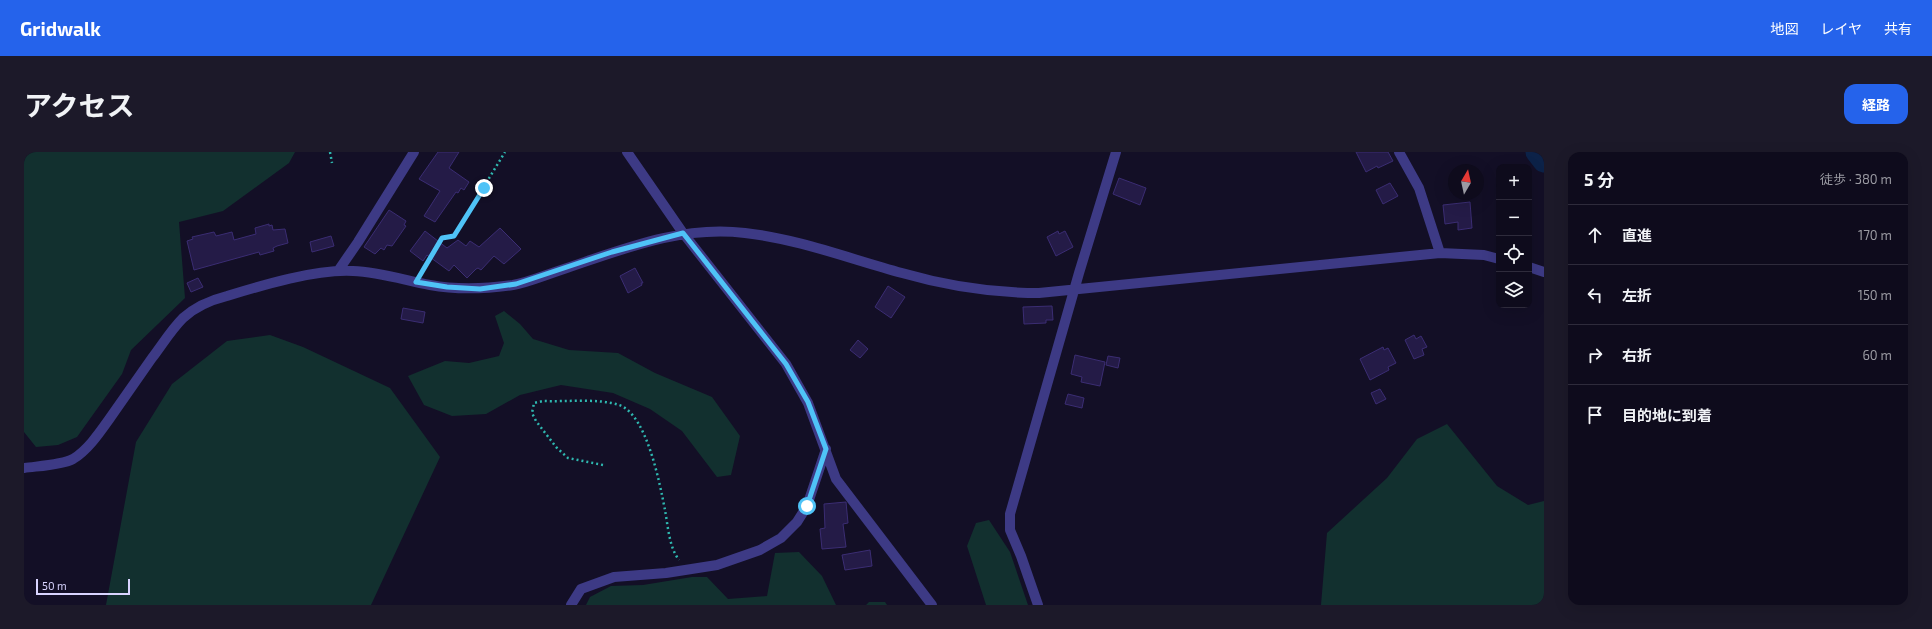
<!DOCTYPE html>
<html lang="ja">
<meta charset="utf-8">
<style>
:root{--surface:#0e0b1c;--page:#1c1929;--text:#f1f3f6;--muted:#9b9ba3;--line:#2e2b3b;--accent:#2563eb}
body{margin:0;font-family:"Exo 2","Noto Sans JP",sans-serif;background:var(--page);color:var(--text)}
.controls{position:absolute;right:12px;top:12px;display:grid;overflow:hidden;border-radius:8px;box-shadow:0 4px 16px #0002}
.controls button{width:36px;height:36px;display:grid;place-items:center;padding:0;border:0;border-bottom:1px solid var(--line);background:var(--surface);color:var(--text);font:20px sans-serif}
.compass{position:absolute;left:1424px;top:12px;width:36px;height:36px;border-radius:50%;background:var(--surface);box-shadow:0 4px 16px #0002;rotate:9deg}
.scale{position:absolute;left:12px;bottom:10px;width:94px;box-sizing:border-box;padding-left:4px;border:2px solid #d9d4ff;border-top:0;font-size:11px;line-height:14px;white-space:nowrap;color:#d9d4ff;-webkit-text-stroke:3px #130f26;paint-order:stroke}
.stop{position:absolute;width:12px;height:12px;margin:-9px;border:3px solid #4fc3f7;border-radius:50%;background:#fff}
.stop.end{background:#4fc3f7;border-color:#fff;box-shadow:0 1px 4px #0008}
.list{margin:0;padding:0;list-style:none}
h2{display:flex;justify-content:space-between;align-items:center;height:52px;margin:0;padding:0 16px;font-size:17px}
h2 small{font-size:13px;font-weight:400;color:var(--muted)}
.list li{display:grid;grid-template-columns:26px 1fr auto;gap:12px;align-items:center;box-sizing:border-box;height:60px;padding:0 16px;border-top:1px solid var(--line)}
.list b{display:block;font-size:15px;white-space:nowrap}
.list em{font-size:13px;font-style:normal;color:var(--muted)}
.icon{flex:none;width:22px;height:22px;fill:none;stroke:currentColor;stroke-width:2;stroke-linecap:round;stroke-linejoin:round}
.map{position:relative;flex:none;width:1520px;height:453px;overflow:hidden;border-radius:12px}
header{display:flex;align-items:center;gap:24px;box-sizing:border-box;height:56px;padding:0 20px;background:var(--accent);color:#fff}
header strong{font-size:19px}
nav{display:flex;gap:22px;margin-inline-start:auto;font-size:14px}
.intro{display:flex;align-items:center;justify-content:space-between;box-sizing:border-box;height:96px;padding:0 24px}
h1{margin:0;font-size:28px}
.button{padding:10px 18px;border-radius:12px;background:var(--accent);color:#fff;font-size:14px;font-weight:700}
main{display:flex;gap:24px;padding:0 24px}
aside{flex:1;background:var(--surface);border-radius:12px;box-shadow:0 4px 16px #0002}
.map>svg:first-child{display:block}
.green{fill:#12302f}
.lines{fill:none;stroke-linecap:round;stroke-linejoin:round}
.river{stroke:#0c2248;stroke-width:23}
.building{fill:#241b47;stroke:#3b2d73}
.path{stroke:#2fb8b0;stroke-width:2.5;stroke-dasharray:2 3;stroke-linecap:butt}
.minor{stroke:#3d3a85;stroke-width:10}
.route{stroke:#4fc3f7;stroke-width:5}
</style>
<header>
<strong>Gridwalk</strong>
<nav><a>地図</a><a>レイヤ</a><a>共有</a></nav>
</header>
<div class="intro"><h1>アクセス</h1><a class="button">経路</a></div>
<main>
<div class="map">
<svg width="1520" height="453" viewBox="0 0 1520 453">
<rect width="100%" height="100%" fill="#130f26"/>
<path class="green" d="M0 0H271L265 11 199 59 155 70 161 146 107 198 98 222 53 285 34 293 12 295 0 280Z
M480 159 496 172 509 187 545 198 594 201 631 221 688 245 716 284 707 323 693 325 658 279 626 257 589 241 537 233 496 243 462 262 428 264 400 253 384 224 421 209 445 211 475 204 480 191 471 164Z
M246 183 279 195 366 236 416 305 347 453H82L112 290 148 232 203 189Z
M1423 272 1473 334 1504 353 1520 349V453H1297L1303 381 1363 326 1393 287Z
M965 368 986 400 1004 453H962L943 394 952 371Z
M775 400 798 424 812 453H562L566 445 587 434 619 433 668 425H683L704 447 743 444 751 401Z
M845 450H861L863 453H842Z"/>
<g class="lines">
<path class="river" d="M1513 0 1520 9"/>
</g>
<path class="building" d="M414 0H435L425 16 445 30 440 38 437 36 434 41 432 40 411 70 400 64 416 39 395 27Z
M1332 0H1364L1369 9 1354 16 1353 14 1342 20Z
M1095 26 1122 36 1116 53 1089 42Z
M1366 31 1374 44 1359 52 1352 38Z
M1446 50 1448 76 1434 78V70L1421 72 1419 53Z
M365 58 382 69 380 73 382 74 368 94 363 93 360 98 357 96 351 102 340 95Z
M245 72V74L248 73 249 78 261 77 264 91 253 94 249 96 250 99 236 103 235 100 170 118 163 89 169 87 168 85 190 80 192 84 208 80 210 88 232 82 231 76Z
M476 76 497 97 480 112 470 104 457 118 454 116 452 117 443 126 430 113 425 119 403 103 399 109 386 99 401 79 423 96 434 88 442 94 446 89 455 95Z
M1034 79 1035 82 1041 79 1049 95 1032 104 1023 85Z
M307 84 310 94 288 100 286 90Z
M611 116 619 131H617L618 133 604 141 596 124Z
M174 126 179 135 167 140 163 131Z
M864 134 881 145 867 166 851 155Z
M1028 154 1029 168H1022V171L1000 172 999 155Z
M379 156 401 160 399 171 377 167Z
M1390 183 1392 187 1397 184 1403 195 1398 197 1400 203 1390 207 1381 188Z
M834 188 844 197 836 206 826 198Z
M1359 195 1360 198 1364 196 1372 211 1364 215 1365 218 1346 228 1336 207Z
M1051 203 1081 210 1076 234 1057 230 1058 225 1047 222Z
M1084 204 1096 206 1094 216 1082 213Z
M1356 237 1362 247 1352 252 1347 241Z
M1044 242 1060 246 1058 256 1041 252Z
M822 350 824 371 819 372 822 395 798 397 796 377 801 376 800 352Z
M846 398 848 414 821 418 818 403Z"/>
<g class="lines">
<path class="path" d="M306 0 308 11
M397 121 418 86 430 84 481 0
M579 313 544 306 532 295 512 269 508 261 510 251 519 249C541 250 574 246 595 253 623 262 636 333 641 358 644 374 645 395 655 408"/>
<path class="minor" d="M603 0 659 81 762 212 784 251 812 327 908 453
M1375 0 1395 36 1416 101
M1505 115 1520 120
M314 119 334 90 390 0
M0 316C14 314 38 313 49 307 64 298 76 280 86 266 100 246 114 226 128 206 138 193 147 178 159 166 171 155 187 148 203 144 239 133 292 117 329 119 355 120 380 128 406 133 433 138 461 137 489 133 505 130 521 123 537 118 597 98 656 73 721 81 775 87 826 107 878 121 923 134 968 141 1015 141L1416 101 1460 103 1475 107
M547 453 557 437 590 425 642 421 693 413 736 398 757 386 773 370 783 354 802 297
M1014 453 997 404 986 378V362L1055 121 1092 0"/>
</g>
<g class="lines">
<path class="route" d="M460 36 430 84 418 86 392 130 423 135 456 137 492 132 588 100 659 81 762 212 784 250 802 297 783 354"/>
</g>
</svg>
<div class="controls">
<button>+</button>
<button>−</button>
<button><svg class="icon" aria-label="locate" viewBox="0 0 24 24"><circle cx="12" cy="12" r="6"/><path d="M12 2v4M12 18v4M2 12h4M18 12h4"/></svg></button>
<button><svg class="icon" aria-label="layers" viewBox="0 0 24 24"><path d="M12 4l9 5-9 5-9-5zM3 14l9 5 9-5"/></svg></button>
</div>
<svg class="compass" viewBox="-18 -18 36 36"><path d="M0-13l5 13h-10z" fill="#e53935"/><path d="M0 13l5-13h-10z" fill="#9b9ba3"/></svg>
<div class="scale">50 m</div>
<div class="stop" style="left:783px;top:354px"></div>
<div class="stop end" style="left:460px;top:36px"></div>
</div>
<aside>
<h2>5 分<small>徒歩 · 380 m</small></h2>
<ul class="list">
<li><svg class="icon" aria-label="ahead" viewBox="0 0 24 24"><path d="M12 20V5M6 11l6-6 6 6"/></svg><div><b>直進</b></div><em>170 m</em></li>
<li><svg class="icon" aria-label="left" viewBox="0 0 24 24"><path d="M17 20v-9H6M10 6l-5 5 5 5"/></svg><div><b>左折</b></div><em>150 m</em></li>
<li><svg class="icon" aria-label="right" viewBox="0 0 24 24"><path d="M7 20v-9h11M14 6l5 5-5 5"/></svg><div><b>右折</b></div><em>60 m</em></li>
<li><svg class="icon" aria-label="arrive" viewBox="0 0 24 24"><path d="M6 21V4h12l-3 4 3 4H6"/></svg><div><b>目的地に到着</b></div></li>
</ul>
</aside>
</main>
